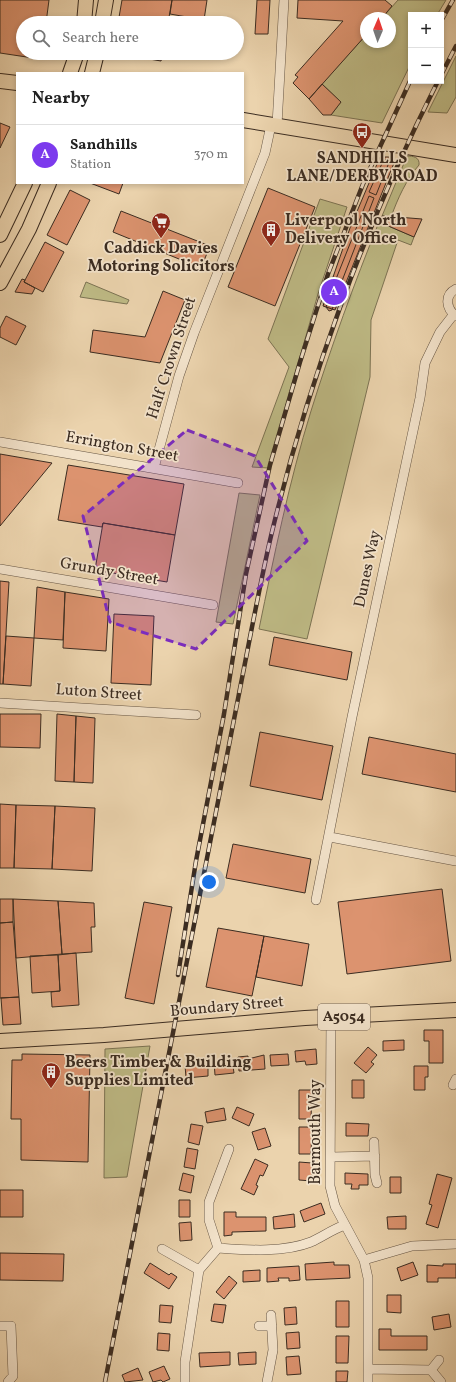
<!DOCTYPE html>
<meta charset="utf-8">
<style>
:root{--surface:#fff;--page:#f2f2f2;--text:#222;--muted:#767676;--line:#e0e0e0;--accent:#7c3aed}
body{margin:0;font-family:Vollkorn,serif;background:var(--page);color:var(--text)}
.controls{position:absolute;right:12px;top:12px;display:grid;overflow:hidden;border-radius:0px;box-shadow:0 2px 6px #0003}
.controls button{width:36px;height:36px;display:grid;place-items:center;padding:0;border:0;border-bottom:1px solid var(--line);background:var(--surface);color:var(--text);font:20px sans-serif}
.compass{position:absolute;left:360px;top:12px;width:36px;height:36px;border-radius:50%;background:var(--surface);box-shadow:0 2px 6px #0003;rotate:2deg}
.you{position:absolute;left:209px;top:882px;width:14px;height:14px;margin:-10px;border:3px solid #fff;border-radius:50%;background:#1a73e8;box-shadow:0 0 0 6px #1a73e833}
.badge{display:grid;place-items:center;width:26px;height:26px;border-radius:50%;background:var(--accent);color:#fff;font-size:13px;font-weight:700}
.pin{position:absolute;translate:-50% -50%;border:2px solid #fff;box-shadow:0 1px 4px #0006}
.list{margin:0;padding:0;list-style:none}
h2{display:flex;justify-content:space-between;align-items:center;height:52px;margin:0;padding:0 16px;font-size:17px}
h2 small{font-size:13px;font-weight:400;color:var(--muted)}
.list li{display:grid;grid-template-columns:26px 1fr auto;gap:12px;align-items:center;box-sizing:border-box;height:60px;padding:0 16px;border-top:1px solid var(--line)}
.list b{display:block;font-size:15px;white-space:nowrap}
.list p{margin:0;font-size:13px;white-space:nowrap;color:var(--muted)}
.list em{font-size:13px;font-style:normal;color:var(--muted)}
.icon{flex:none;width:22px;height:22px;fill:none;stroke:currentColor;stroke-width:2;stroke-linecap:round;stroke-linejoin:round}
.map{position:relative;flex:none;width:456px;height:1382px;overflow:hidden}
.search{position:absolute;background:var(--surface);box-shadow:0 2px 6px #0003;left:16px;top:16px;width:228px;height:44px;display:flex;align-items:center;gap:10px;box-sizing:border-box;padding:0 14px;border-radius:22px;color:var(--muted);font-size:15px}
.panel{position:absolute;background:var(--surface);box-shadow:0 2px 6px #0003;left:16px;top:72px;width:228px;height:112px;border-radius:0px}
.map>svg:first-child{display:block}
.green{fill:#beba85;stroke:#7c7353}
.building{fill:#dc936f;stroke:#3b2c21}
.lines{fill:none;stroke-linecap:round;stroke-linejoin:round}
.minor-casing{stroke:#675644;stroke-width:10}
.primary-casing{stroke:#3b2c21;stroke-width:16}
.trunk-casing{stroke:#3b2c21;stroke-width:16}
.minor{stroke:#f2e2ca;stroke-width:9}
.primary{stroke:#ebd3ad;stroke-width:14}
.trunk{stroke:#ebd3ad;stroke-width:14}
.rail-casing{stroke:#3b2c21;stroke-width:4.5}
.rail{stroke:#f2e2ca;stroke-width:3;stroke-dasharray:9;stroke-linecap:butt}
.marked{fill:#7b2cbf;fill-opacity:0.2;stroke:#7b2cbf;stroke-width:3;stroke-dasharray:8 5;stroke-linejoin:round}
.labels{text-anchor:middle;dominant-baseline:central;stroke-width:3.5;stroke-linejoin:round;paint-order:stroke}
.shield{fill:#f2e2ca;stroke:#726354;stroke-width:1}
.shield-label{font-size:15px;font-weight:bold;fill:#3b2c21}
.poi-label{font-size:16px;font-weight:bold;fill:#3b2c21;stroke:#f2e2ca}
.street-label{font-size:16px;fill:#3b2c21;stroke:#f2e2ca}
</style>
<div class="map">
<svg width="456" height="1382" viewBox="0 0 456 1382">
<rect width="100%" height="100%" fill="#ebd3ad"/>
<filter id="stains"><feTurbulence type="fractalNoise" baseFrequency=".005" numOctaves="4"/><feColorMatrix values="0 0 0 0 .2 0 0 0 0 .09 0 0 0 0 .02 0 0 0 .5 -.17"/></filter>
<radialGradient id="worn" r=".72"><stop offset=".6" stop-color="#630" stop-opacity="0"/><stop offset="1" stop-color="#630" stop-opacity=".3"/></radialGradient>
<path class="green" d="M398 0H446L437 15H411V63L382 123 331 115 341 102 322 84 366 35V42H390V18H382Z
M456 56V97L447 113 428 112Z
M407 156C413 156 420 157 419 165 406 180 398 198 391 217L382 216Z
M320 199 347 207 318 294 268 468 252 467 289 367 268 339Z
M379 222 414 237 411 245 398 240 371 320 370 377 307 639 259 629C274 556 289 482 311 411 331 347 354 284 379 222Z
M86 282 129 300 127 304 80 297Z
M239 493 260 495 233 624 216 622Z
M150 1046 127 1177 104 1178 105 1049Z"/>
<path class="building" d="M0 0H49L46 23H23V53H41L40 59 0 53Z
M122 0H172L168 23H118Z
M172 0H207L204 20 170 14Z
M257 0H270L268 34H255Z
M298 0H385L392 6 382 18H366V35L309 99 293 83 298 77 295 75 343 21 297 18Z
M114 53H163L161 61Z
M322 84 341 102 331 115H323L309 99Z
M0 123 10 127 0 148Z
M380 157 394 163 335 310 323 306 350 228Z
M385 157H389L390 160 376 195 369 192Z
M90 183H123L119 194Z
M268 188 315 207 275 306 228 287Z
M70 190 90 200 67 245 47 235Z
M369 196 374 198 340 286 334 284Z
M121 211 210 246 201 268 113 232Z
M382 216 397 217 422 219 414 237 379 222Z
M45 242 64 252 43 292 24 282Z
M22 279 25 280 24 282 35 288 32 294 15 292Z
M334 287 339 289 332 310 329 311 326 307Z
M163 291 185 300 160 363 90 352 93 330 145 337Z
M6 316 26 326 16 345 0 337V328Z
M0 454 52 463 0 526Z
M68 465 184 484 175 535 103 523 102 527 58 520Z
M103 523 175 535 167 582 95 570Z
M0 581 9 582 3 684H0Z
M37 587 65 592 63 640 34 638Z
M65 592 109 599 106 651 63 648Z
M114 614 154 616 151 685 111 683Z
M6 636 34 638 31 686 3 684Z
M274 637 352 652 347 680 269 665Z
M0 714H41L40 748 0 747Z
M57 714 76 716 74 782 55 781Z
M76 716 95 718 93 783 74 782Z
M260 732 333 746 322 800 250 786Z
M369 737 456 754V792L362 774Z
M0 804 16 805 14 868H0Z
M16 805 55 806 52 869 14 868Z
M55 806 95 808 92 871 52 869Z
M233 844 311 859 305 893 226 878Z
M442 889 451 961 347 974 338 902Z
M0 899H13V922L0 923Z
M13 899 58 901 62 954 16 958Z
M58 901 94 903 95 927H91L92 952 62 954Z
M144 902 172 907 154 1004 125 998Z
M13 922 19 997 0 998V923Z
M218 928 264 936 252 996 206 987Z
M264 936 309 944 302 986 256 977Z
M76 953 79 1005 52 1007 51 992 60 991 58 955Z
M58 955 60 991 32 993 30 956Z
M19 997 21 1024 3 1025 1 998Z
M424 1030H443V1063H429V1041H424Z
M404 1040V1050L383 1051V1041Z
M368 1047 377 1055 371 1062 374 1064 366 1073 354 1063Z
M316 1049 317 1064 306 1065 305 1061 296 1062 295 1051Z
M22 1054 90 1055 88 1162 21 1160V1119H11L12 1060H22Z
M288 1054 289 1065 271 1066 270 1055Z
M264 1055 265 1069 239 1071 238 1057 248 1056V1059Z
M232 1060 234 1073 215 1075 214 1062Z
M208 1064V1076L186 1078 185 1065Z
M414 1066H428V1077H425V1090H414Z
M352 1080H364V1098H352Z
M299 1090H312L311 1119H299Z
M237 1107 254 1114 249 1126 232 1118Z
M224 1108 226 1120 207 1123 205 1112Z
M346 1123 369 1124 368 1136H346Z
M191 1124 203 1126 199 1145 188 1142Z
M299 1127H312L311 1154H299Z
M265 1128 271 1146 258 1150 252 1132Z
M187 1148 198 1150 195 1169 184 1167Z
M255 1159 268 1165 263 1176 260 1175 256 1185 258 1186 254 1195 241 1189Z
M299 1162 312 1163V1181L299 1180Z
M183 1173 194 1176 191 1193 179 1190Z
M345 1173 368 1174V1185H359V1189H351L352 1184H345Z
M437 1174 452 1178 438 1228 426 1224 432 1205 429 1204Z
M390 1177H401V1193H390Z
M0 1190H23V1217H0Z
M179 1200H190V1217H179Z
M321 1203 325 1214 304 1222 300 1211Z
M224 1212H236V1217H266V1231L232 1232V1235L224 1236Z
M294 1214 295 1227 274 1229 273 1217Z
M406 1216V1229H388L387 1217Z
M191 1222 192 1240 180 1241 179 1223Z
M0 1253 64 1254 63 1281 0 1280Z
M334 1262V1265H349L350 1278 306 1280 305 1264Z
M413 1262 418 1275 401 1281 397 1268Z
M150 1263 169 1275 171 1273 177 1277 169 1289 144 1273Z
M443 1264H456V1278H438V1282H427V1265L443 1266Z
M299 1266 300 1280 289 1281V1278H278L279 1281 267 1282V1268Z
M260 1270V1281L243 1282V1271Z
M229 1276 237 1283 224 1299 216 1292Z
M387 1295H401V1313L387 1312Z
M336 1301H349V1327H336Z
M214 1304 226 1305 223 1323 211 1321Z
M160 1305 173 1306 171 1323 159 1322Z
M296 1307 297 1324 285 1325 284 1308Z
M449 1314 451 1327 434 1330 432 1317Z
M379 1329H391V1336H427V1350H379Z
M299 1332 300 1348 287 1349 286 1333Z
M158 1333 170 1334 169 1351 157 1350Z
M336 1336H349L348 1363H336Z
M230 1352V1365L200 1367 199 1353Z
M256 1352V1364L239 1365 238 1353Z
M299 1356 301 1374 287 1375 286 1357Z
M164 1366 170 1379 163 1382 161 1380 153 1382 149 1372Z
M138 1368 143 1380 125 1382 122 1375Z
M336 1371H348L347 1382H336Z"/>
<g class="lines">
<g class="minor-casing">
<path id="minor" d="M277 125 284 0
M456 289C444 295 446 309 456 316
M0 442 238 483
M154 468 179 376 194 333 265 153 271 125
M0 569 213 605
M0 703 196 715
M330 837 456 861
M316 900 352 717 420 398 425 363 440 332 454 314
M331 1017 330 1186 335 1206 364 1260 368 1278V1382
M453 1085 456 1079
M374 1142 375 1175 377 1183
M331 1157 375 1156
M218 1248 209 1220V1202L229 1149
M162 1249 199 1270
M364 1260 412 1246 456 1244
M0 1326H11L13 1376 8 1382
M259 1326H272
M368 1369 431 1370 439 1360
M431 1370 441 1382
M185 1382V1362L199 1270 218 1248C247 1250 283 1253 311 1242 322 1237 333 1229 345 1225
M267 1382 273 1350 271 1315"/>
</g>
<g class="primary-casing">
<path id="primary" d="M0 81 17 83
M243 120 456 155
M0 1041 104 1035 305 1018 456 1010"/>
</g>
<g class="trunk-casing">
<path id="trunk" d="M84 23 86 0
M102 23 106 0
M70 73 77 53
M92 73 97 53
M0 235 25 183
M0 283 29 229 49 183"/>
</g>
<use href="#minor" class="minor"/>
<use href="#primary" class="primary"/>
<use href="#trunk" class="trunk"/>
<g class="rail-casing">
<path id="rail" d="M441 21 453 0
M441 75 456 46
M178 975 196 861 224 714 246 574 270 465 300 362 328 274 363 184 411 79
M105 1382 252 627C258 597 264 566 271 536 308 381 366 223 438 81"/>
</g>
<use href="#rail" class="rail"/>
</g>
<path class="marked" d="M187 430 255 456 307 541 196 649 110 622 83 516Z"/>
<defs>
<g id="bus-pin" transform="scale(1)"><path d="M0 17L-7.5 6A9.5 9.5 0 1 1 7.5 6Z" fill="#8f2418" stroke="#f2e2ca"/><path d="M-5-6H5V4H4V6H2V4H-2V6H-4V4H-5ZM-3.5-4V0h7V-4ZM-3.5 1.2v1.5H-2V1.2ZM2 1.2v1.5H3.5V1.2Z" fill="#fff"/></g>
<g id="supermarket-pin" transform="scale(1)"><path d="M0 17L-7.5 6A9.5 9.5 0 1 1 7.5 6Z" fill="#8f2418" stroke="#f2e2ca"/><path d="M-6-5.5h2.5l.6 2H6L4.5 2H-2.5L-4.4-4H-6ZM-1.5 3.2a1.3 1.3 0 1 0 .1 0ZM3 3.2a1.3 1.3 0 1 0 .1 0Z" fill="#fff"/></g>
<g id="building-pin" transform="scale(1)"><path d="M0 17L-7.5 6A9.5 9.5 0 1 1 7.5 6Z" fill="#8f2418" stroke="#f2e2ca"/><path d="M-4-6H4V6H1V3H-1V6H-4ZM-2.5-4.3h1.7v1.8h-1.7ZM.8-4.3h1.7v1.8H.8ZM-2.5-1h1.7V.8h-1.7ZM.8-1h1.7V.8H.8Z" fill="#fff"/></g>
</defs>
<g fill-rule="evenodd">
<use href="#bus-pin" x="362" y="132"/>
<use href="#supermarket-pin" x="161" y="222"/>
<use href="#building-pin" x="271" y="230"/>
<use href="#building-pin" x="51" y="1072"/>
</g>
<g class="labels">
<rect class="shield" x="318" y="1004" width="52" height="26" rx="3"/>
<g class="shield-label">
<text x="344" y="1017">A5054</text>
</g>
<g class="poi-label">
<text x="362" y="159">SANDHILLS<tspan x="362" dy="18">LANE/DERBY ROAD</tspan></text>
<text x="285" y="221" text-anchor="start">Liverpool North<tspan x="285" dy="18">Delivery Office</tspan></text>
<text x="161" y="249">Caddick Davies<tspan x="161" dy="18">Motoring Solicitors</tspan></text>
<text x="65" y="1063" text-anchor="start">Beers Timber &amp; Building<tspan x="65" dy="18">Supplies Limited</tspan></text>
</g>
<g class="street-label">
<text transform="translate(172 358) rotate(-72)">Half Crown Street</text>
<text transform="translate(122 447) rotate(10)">Errington Street</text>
<text transform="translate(368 569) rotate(-78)">Dunes Way</text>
<text transform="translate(109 572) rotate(10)">Grundy Street</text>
<text transform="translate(99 693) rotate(4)">Luton Street</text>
<text transform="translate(227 1007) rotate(-5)">Boundary Street</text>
<text transform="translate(316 1132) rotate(-90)">Barmouth Way</text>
</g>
</g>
<rect width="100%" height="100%" filter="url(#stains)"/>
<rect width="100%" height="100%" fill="url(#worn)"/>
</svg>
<div class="controls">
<button>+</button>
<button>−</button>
</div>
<svg class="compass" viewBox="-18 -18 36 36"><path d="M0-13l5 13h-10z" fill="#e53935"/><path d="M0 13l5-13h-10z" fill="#767676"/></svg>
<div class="you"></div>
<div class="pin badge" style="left:334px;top:292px">A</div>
<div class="search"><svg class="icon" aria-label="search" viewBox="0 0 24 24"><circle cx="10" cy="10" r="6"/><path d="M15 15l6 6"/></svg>Search here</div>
<section class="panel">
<h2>Nearby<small></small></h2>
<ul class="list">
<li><span class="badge">A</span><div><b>Sandhills</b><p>Station</p></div><em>370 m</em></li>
</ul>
</section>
</div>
